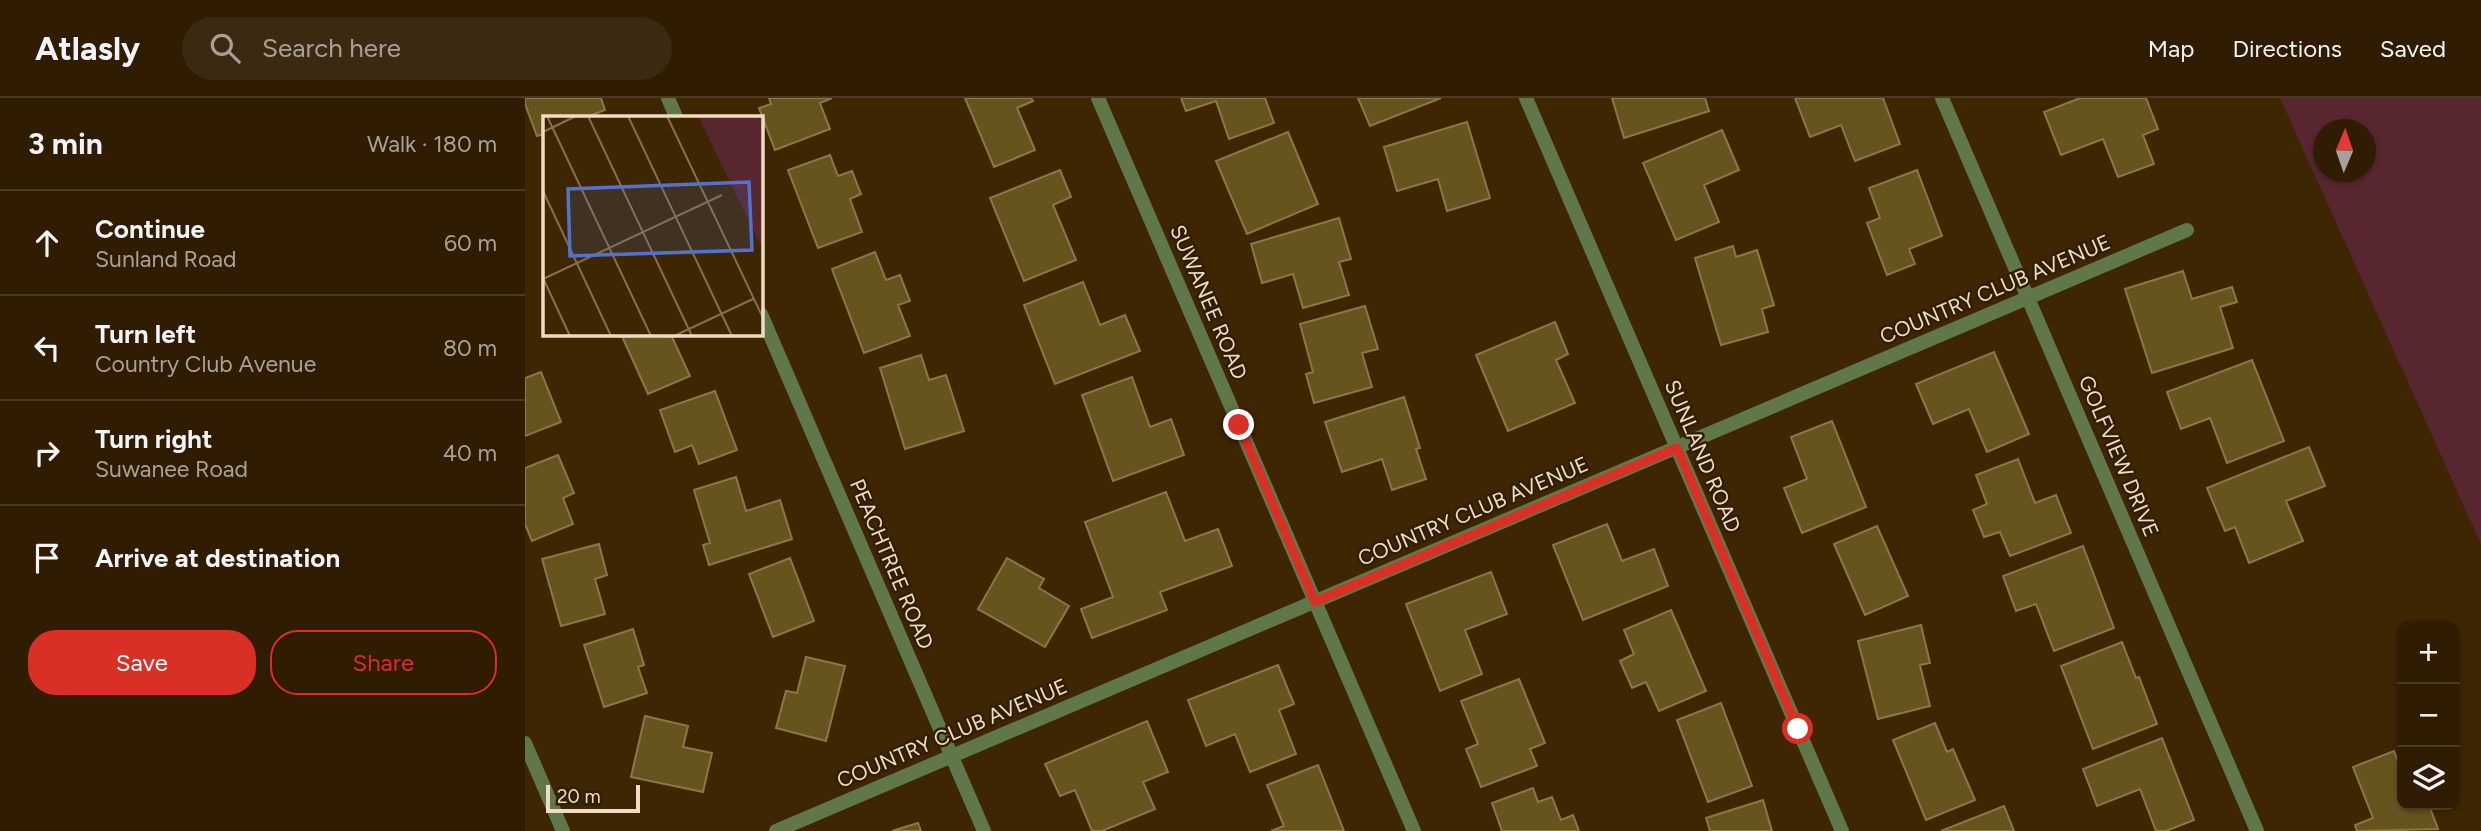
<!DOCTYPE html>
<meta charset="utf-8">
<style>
:root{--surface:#2f1c02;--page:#3b2911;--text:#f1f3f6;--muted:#a7a199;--line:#4a3a24;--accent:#d93025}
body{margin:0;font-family:Figtree,sans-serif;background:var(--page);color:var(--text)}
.controls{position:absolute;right:21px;bottom:21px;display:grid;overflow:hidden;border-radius:14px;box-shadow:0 2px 5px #0004}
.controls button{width:63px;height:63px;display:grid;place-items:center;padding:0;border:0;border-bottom:2px solid var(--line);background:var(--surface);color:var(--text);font:35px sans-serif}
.compass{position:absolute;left:1788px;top:21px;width:63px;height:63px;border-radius:50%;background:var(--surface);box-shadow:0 2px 5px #0004;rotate:2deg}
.scale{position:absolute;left:21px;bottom:18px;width:94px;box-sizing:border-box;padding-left:7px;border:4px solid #f0dcc5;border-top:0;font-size:19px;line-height:24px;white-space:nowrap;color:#f0dcc5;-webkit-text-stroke:5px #301e07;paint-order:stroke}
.stop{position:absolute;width:21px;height:21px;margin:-16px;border:5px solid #d93025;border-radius:50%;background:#fff}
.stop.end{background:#d93025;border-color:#fff;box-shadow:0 2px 7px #0008}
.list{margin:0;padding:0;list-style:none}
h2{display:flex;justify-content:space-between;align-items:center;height:91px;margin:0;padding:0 28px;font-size:30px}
h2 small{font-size:23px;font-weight:400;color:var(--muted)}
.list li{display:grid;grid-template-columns:46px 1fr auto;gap:21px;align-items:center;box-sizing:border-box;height:105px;padding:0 28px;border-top:2px solid var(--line)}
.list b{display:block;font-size:26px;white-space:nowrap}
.list p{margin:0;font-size:23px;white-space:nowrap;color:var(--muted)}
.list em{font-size:23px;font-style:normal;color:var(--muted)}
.actions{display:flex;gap:14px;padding:21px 28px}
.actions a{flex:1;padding:16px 0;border:2px solid var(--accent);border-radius:28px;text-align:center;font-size:24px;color:var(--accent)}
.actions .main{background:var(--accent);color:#fff}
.icon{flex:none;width:38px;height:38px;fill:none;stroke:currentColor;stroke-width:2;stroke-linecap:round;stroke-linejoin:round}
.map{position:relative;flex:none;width:1956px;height:733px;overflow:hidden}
header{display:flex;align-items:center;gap:42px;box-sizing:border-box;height:98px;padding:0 35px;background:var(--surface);border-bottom:2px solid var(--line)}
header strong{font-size:33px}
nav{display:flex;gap:38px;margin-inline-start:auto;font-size:24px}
.search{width:490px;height:63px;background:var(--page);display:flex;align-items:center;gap:18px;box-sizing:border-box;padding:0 24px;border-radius:38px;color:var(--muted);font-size:26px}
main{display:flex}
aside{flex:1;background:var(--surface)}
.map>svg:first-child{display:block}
.green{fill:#57262f;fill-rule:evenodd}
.building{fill:#66541e;stroke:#8b7843;stroke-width:2}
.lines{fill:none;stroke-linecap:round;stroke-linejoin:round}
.street{stroke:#607749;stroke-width:14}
.route{stroke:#d93025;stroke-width:9}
.labels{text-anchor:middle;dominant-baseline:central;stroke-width:5;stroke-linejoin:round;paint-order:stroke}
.street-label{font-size:21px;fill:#f0dcc5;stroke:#301e07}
.inset-road{fill:none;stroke:#866f51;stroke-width:2}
.view{fill:#5272d3;fill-opacity:0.15;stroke:#5272d3;stroke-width:3.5}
.inset-edge{fill:none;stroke:#f0dcc5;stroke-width:3.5}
</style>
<header>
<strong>Atlasly</strong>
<div class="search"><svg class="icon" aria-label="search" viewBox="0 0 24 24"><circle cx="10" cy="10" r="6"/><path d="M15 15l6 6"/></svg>Search here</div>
<nav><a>Map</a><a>Directions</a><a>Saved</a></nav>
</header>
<main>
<aside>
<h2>3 min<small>Walk · 180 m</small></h2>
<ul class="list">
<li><svg class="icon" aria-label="ahead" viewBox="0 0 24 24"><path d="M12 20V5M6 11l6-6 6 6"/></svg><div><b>Continue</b><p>Sunland Road</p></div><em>60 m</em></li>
<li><svg class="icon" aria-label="left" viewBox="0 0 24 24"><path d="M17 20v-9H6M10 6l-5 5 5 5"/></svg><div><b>Turn left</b><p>Country Club Avenue</p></div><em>80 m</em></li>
<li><svg class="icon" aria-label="right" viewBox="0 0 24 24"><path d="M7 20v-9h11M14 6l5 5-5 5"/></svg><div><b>Turn right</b><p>Suwanee Road</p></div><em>40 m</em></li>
<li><svg class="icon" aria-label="arrive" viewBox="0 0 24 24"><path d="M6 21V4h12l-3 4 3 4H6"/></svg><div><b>Arrive at destination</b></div></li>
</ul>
<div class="actions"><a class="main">Save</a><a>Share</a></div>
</aside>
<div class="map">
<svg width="1956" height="733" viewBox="0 0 1956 733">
<rect width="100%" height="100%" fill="#3f2603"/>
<path class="green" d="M1755 0H1956V446ZM1798 32H1840V74H1798Z"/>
<path class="building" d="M0 0H76L80 12 62 19H19V36L12 38 0 6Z
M244 0H307L295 5 305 31 250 52 234 10 246 6Z
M440 0H506L508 3 492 10 510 52 469 69Z
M656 0H740L749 25 704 41 691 3 661 13Z
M833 0H916L845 28Z
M1087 0H1180L1184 13 1099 40Z
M1270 0H1358L1375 46 1330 63 1316 27 1285 39Z
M1555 0H1621L1633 31 1618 37 1629 66 1593 79 1578 41 1536 57 1519 14Z
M942 24 965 100 922 113 913 81 872 93 859 49Z
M1197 32 1214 72 1179 87 1194 124 1151 142 1118 65Z
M763 34 793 106 722 136 691 63Z
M305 57 313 78 327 73 336 96 325 101 337 134 293 150 263 72Z
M535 72 546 99 528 107 551 162 499 183 465 100Z
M1392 72 1417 138 1384 151 1390 166 1362 177 1342 125 1355 120 1344 90Z
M814 120 826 161 814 164 824 197 778 210 768 176 737 185 726 146Z
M1208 148 1211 159 1232 152 1249 207 1237 211 1243 234 1196 247 1170 160Z
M350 154 361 182 375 177 385 203 373 207 385 238 339 255 307 171Z
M1658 173 1667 201 1707 189 1712 204 1695 209 1708 250 1627 275 1600 191Z
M558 184 575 227 600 217 615 253 530 286 499 207Z
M840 208 853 251 837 255 847 289 789 305 781 276 788 274 775 226Z
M1030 224 1043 256 1031 262 1050 305 983 333 951 257Z
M96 236H152L147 239 165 278 123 296Z
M1469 254 1504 336 1462 354 1444 311 1408 326 1391 286Z
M396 257 404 282 421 277 439 333 380 351 355 270Z
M1727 262 1759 343 1702 365 1685 320 1656 331 1642 294Z
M16 274 36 324 0 338V280Z
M607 279 625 329 646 321 659 357 588 383 557 297Z
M190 293 212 352 174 366 167 347 150 354 135 312Z
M879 299 895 350 891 351 901 381 867 392 857 361 817 374 800 324Z
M1307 323 1341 409 1277 435 1259 390 1282 381 1266 339Z
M1784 349 1800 388 1761 403 1778 443 1724 465 1710 429 1700 433 1682 390Z
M33 357 49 395 38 400 48 426 7 443 0 426V370Z
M1493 361 1510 405 1531 397 1546 435 1485 458 1475 434 1459 439 1448 412 1462 406 1451 377Z
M211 379 221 413 255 402 267 441 184 467 178 447 185 445 169 392Z
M641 394 660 443 693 431 707 468 635 494 642 512 567 540 556 511 588 499 560 424Z
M1082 426 1097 463 1129 451 1143 488 1058 522 1028 447Z
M1352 428 1383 498 1340 517 1309 446Z
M74 446 82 477 70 481 80 516 36 528 17 461Z
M1558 448 1589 530 1529 553 1511 506 1491 513 1478 478Z
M265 460 289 523 248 539 224 476Z
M482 460 519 481 514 490 544 508 520 549 453 511Z
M966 474 982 516 940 532 957 576 915 593 881 506Z
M1146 512 1181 593 1134 613 1121 584 1107 590 1095 563 1109 556 1099 532Z
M1396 527 1405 565 1395 567 1405 608 1353 621 1333 543Z
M108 531 119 567 113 569 122 595 79 609 59 547Z
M1597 544 1611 580 1614 579 1632 626 1568 651 1536 568Z
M281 559 320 568 301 643 251 630 261 593 272 595Z
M753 567 769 606 754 612 771 656 725 674 710 636 681 648 663 602Z
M994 581 1020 645 1005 651 1012 668 956 689 941 651 953 646 936 603Z
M1196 605 1227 688 1183 704 1152 622Z
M120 618 163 628 158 649 187 655 178 694 106 679Z
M622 623 643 674 618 684 630 711 577 733H567L550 692 535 698 520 666Z
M1410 625 1422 654 1428 651 1450 702 1401 722 1368 642Z
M1637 640 1669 722 1641 733H1631L1615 691 1572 708 1558 671Z
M1869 653 1877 675V707H1904L1913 731 1832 733 1830 727 1848 720 1828 669Z
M793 667 819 733H746L759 728 742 687Z
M1008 690 1013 704 1027 699 1036 722 1048 717 1054 733H977L967 705Z
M1238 702 1247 733H1185L1181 720Z
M1479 708 1489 733H1416Z
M393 725 396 733H367Z"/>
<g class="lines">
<path class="street" d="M143 0 151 19
M573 0 889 733
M1001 0 1317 733
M1417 0 1732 733
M236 216 459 733
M0 645 38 733
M251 733 1662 132"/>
</g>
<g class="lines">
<path class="route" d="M714 327 790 504 1152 350 1273 631"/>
</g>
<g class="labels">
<g class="street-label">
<text transform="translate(1470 191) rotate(-23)">COUNTRY CLUB AVENUE</text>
<text transform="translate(684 204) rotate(67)">SUWANEE ROAD</text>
<text transform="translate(1178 358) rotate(67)">SUNLAND ROAD</text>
<text transform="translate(1594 358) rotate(67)">GOLFVIEW DRIVE</text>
<text transform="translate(948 413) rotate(-23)">COUNTRY CLUB AVENUE</text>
<text transform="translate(367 466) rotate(67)">PEACHTREE ROAD</text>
<text transform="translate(427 635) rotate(-23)">COUNTRY CLUB AVENUE</text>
</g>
</g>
<g transform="translate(18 18)">
<rect width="220" height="220" fill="#3f2603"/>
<path d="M155 0H220V134Z" fill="#57262f"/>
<path class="inset-road" d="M4 0 108 220M45 0 149 220M85 0 189 220M124 0 221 204M0 16 33 0M0 75 68 220M0 162 27 220M0 163 179 79M131 220 210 183"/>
<path class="view" d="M206 66 209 134 27 140 25 73Z"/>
<rect width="220" height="220" class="inset-edge"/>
</g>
</svg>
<div class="controls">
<button>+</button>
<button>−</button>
<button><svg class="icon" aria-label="layers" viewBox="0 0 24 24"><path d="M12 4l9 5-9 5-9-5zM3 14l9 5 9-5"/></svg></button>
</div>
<svg class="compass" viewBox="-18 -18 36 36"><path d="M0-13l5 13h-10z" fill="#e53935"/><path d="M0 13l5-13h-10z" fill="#a7a199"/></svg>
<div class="scale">20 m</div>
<div class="stop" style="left:1273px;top:631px"></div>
<div class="stop end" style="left:714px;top:327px"></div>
</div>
</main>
